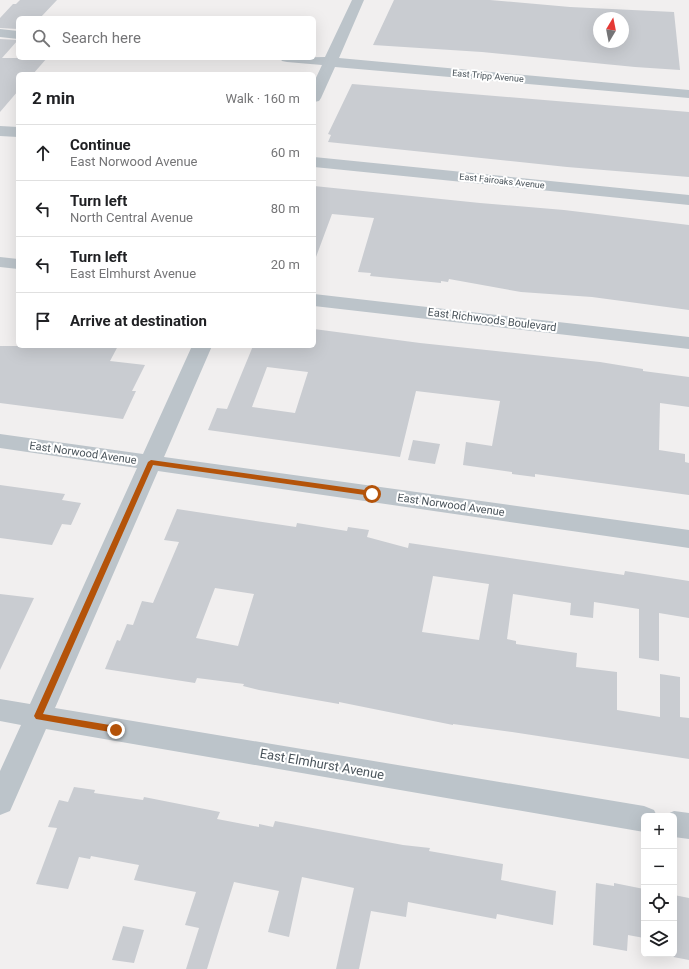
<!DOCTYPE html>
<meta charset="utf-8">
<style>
:root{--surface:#fff;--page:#f2f2f2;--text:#202124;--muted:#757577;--line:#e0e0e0}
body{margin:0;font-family:Roboto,sans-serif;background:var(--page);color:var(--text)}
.controls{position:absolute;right:12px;bottom:12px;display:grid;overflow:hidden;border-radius:6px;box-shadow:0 4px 16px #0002}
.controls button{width:36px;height:36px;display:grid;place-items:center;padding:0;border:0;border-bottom:1px solid var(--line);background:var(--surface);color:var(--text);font:20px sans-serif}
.compass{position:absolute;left:593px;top:12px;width:36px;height:36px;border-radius:50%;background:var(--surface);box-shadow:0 4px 16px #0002;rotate:10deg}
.stop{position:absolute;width:12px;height:12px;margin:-9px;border:3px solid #b45309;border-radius:50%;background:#fff}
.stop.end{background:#b45309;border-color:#fff;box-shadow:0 1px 4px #0008}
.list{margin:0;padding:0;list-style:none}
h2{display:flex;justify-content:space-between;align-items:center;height:52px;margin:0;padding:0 16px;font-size:17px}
h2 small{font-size:13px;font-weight:400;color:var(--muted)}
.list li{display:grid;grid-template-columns:26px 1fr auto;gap:12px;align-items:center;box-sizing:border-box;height:56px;padding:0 16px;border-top:1px solid var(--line)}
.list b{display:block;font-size:15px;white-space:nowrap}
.list p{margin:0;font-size:13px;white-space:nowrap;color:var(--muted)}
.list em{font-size:13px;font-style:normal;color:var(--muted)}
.icon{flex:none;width:22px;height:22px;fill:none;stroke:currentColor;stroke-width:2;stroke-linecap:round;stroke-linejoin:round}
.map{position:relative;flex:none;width:689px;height:969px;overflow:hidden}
.search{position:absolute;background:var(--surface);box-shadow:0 4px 16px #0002;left:16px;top:16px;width:300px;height:44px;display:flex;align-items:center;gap:10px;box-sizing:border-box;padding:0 14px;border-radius:6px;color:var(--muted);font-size:15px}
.panel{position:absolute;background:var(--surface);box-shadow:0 4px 16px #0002;left:16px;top:72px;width:300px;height:276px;border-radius:6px}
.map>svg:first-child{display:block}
.building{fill:#c9ccd1;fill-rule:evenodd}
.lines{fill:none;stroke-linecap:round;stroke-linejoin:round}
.minor{fill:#bcc4ca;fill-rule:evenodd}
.route{fill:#b45309}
.labels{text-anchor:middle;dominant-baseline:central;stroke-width:4;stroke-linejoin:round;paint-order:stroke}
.far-street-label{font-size:9px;fill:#49535a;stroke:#fff}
.street-label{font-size:11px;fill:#49535a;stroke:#fff}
.near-street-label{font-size:13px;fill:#49535a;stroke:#fff}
</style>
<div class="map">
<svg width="689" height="969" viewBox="0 0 689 969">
<rect width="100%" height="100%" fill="#f1efef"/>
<path class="building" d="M20 0H57L40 18H18V29L0 28V18L13 4H16Z
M394 0H490L570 7 674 12 680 70 635 67 482 52 373 45ZM599 18H623V42H599Z
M0 39 18 40 2 58H47L33 74H18V91L0 112Z
M352 84 689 112V177L567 167 328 142 331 135 328 134Z
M314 186 480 203 564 210 689 225V310L592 297 521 292 449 279 448 282 441 281V283L370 276 371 273 358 272 374 218 332 214 316 257H314Z
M314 329 420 343 600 362 643 369V371L689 377V407L660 403 659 450 685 454V462L689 463V495L535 474V477L512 474V472L463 465 466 442 492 446 500 401 416 391 400 457 208 430 217 408 227 409 253 346H314ZM267 367 308 372 295 413 252 407Z
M0 346H118L110 361 145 365 132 391H136L123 419 77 413 0 403Z
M413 440 440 444 435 464 408 460Z
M0 485 65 494 62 500 81 503 71 525 62 524 52 545 0 538Z
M177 509 296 527 297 523 347 531 348 527 369 530 367 537 408 548 409 543 624 575 625 571 689 581V618L659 613V661L639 658V609L594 602 593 618 570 615 571 603 513 594 507 639 516 641V644L577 653 576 667 617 672V710L660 717V674L680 677V717L689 718V759L512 732 453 724V725L339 702V704L259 690 243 686 244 684 197 678 195 683 105 669 117 640 120 641 127 624 133 625 142 601 153 603 179 542 164 540ZM433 576 489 584 479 640 422 632ZM215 588 254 594 238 646 196 638Z
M0 594 34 598 0 670Z
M74 787 95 790 94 793 143 800 144 797 220 812 217 819 259 827V824L273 827 275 821 403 845 430 848 429 851 503 864 501 880 556 891 553 925 497 914 496 919 408 902 406 917 371 911 359 969H336L354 888 302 877 289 937 268 932 279 891 234 882 207 969H186L199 928 185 925 196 892 134 880 139 865 91 856 90 859 79 857 68 889 36 884 57 828 48 827 59 800 68 802Z
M596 883 614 886V883L644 889V938L628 935 627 951 593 945Z
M674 895 689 898V960L668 956V954H674Z
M123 926 144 930 134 963 112 960Z"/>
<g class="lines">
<path class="minor" d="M352 0H364L339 58 689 90V98L335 67 321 98 319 101 314 102V82L322 65 287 62 282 61 280 58 325 57Z
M0 29 18 31V39L0 37Z
M0 126 18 127V137L0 136Z
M314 157 689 195V205L314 167Z
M0 257 18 259V269L0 267Z
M314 294 689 337V349L314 306Z
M192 346H212L164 457 689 530V548L158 471 55 708 644 806 654 810 657 816H644V832L46 729 10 811 0 815V771L21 725 0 721V699L30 704 137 468 0 448V434L143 454Z
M674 811 689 813V839L674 837V816H663Z"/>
</g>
<path class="route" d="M151 460 372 491 376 494 372 496 153 465 43 714 116 726 120 730 116 733 36 719 34 716 148 462Z"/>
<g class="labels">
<g class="far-street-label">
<text transform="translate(488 76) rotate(5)">East Tripp Avenue</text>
<text transform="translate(502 181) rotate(6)">East Fairoaks Avenue</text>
</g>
<g class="street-label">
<text transform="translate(492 320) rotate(7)">East Richwoods Boulevard</text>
<text transform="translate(83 453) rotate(8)">East Norwood Avenue</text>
<text transform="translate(451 505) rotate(8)">East Norwood Avenue</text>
</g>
<g class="near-street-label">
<text transform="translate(322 764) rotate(10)">East Elmhurst Avenue</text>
</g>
</g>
</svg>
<div class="controls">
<button>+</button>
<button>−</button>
<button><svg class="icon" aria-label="locate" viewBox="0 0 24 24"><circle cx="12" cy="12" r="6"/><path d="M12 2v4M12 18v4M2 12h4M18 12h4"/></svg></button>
<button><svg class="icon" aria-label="layers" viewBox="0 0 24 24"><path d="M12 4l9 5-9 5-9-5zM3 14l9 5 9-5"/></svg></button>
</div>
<svg class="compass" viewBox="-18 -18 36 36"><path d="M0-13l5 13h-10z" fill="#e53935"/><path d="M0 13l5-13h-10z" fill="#757577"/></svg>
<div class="stop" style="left:372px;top:494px"></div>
<div class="stop end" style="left:116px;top:730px"></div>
<div class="search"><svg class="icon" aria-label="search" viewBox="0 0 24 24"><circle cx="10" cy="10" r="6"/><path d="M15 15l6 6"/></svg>Search here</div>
<section class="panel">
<h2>2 min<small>Walk · 160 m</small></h2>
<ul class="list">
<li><svg class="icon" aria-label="ahead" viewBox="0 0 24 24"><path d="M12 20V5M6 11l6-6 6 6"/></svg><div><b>Continue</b><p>East Norwood Avenue</p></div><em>60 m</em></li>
<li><svg class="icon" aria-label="left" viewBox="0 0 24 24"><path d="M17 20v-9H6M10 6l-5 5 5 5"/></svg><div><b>Turn left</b><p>North Central Avenue</p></div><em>80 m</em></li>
<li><svg class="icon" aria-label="left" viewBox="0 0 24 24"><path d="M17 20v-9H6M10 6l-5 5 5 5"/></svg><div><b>Turn left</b><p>East Elmhurst Avenue</p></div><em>20 m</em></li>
<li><svg class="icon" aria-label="arrive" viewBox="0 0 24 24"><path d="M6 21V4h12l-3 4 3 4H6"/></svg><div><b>Arrive at destination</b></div></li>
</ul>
</section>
</div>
